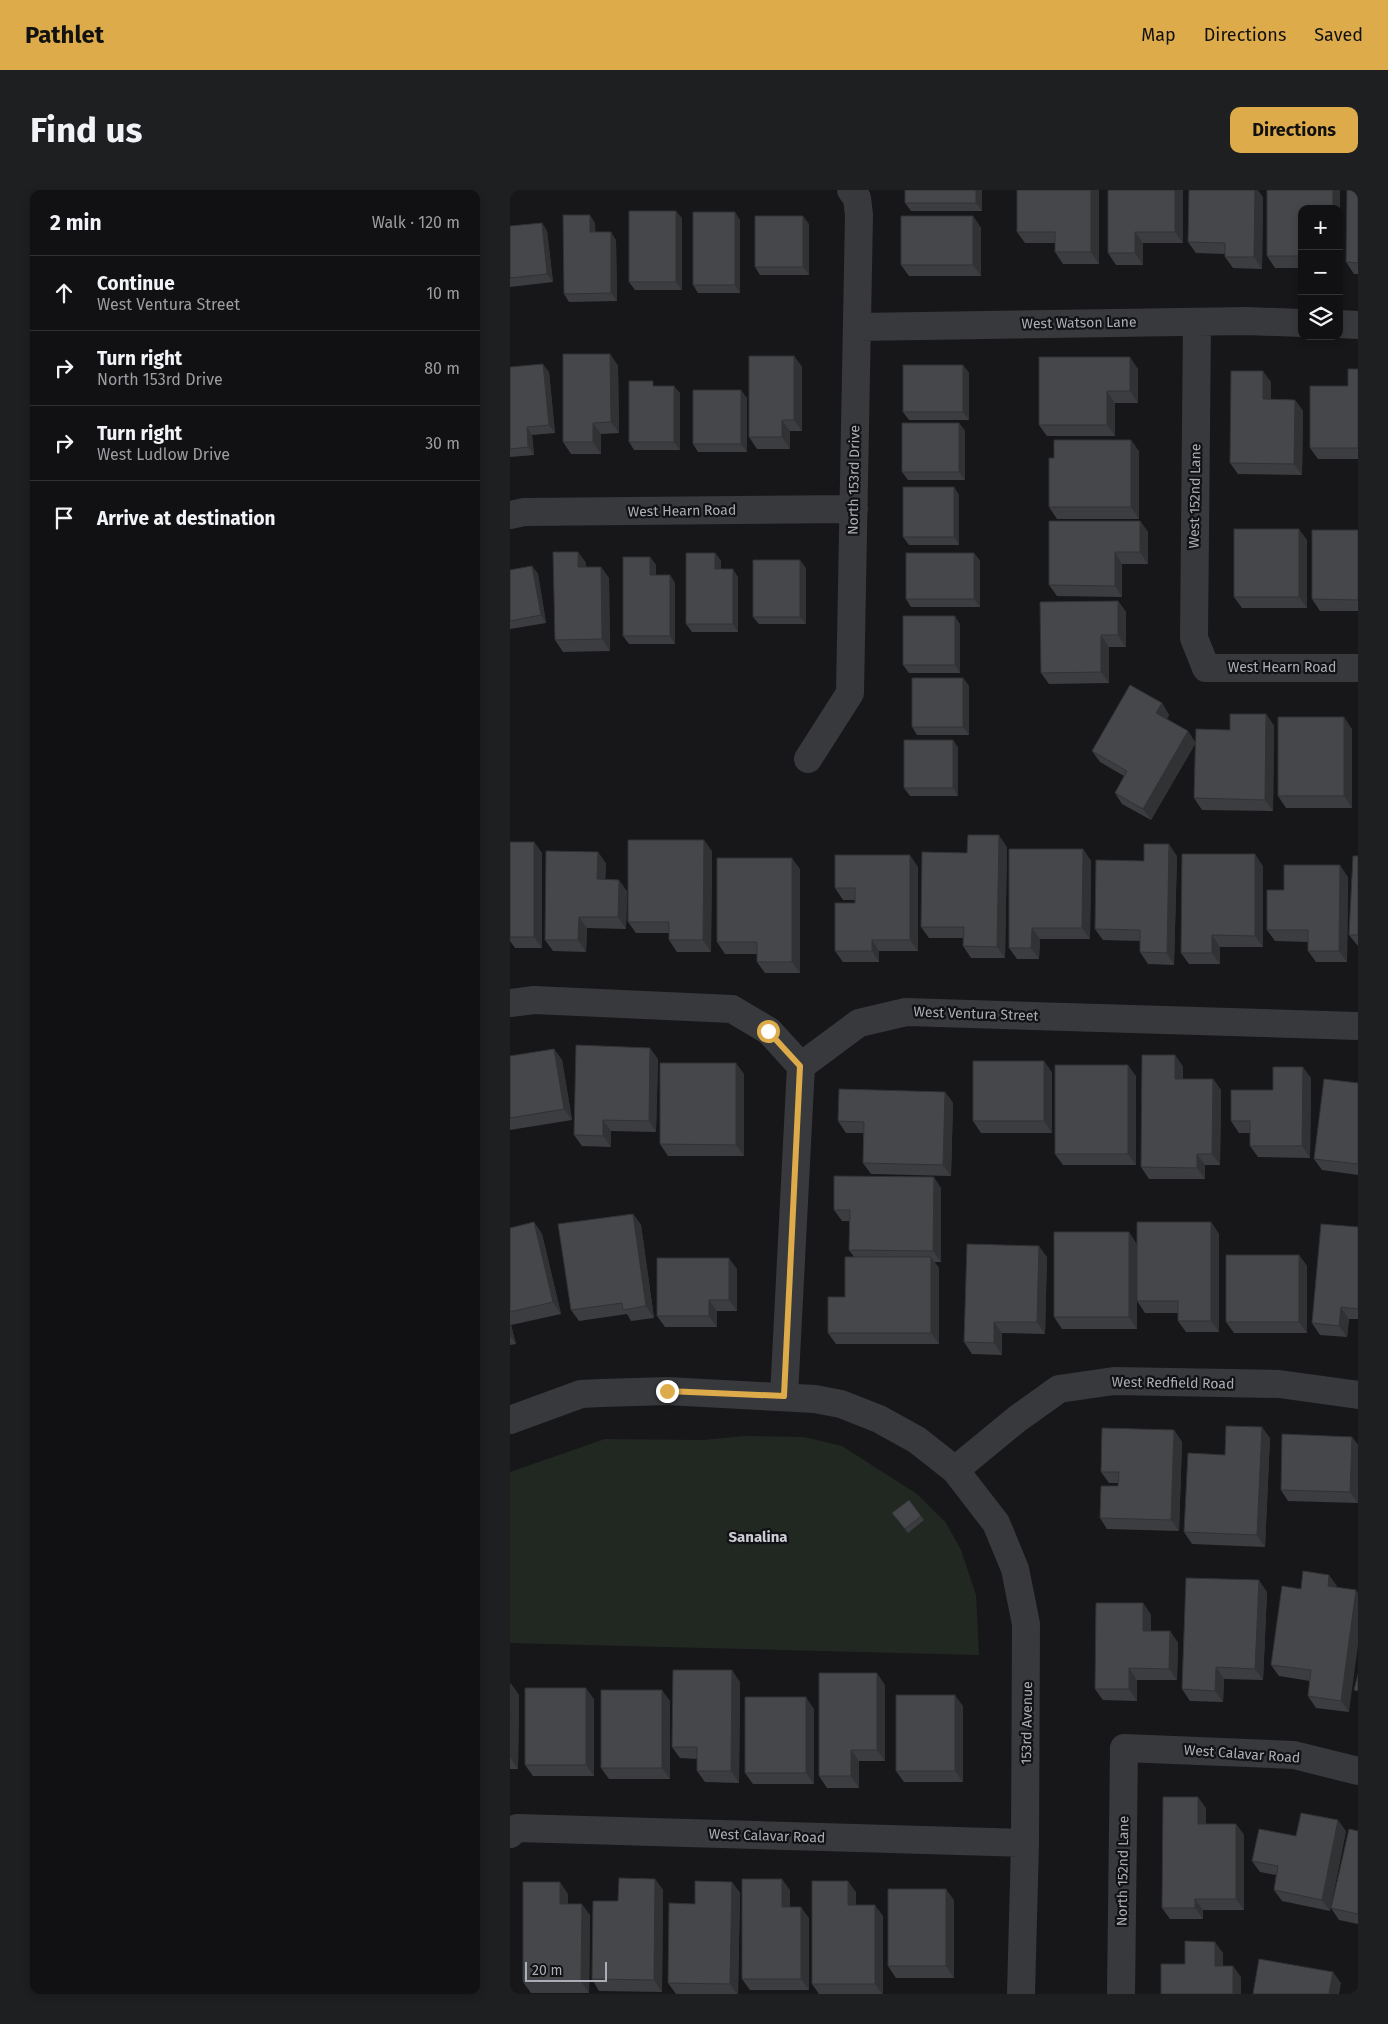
<!DOCTYPE html>
<meta charset="utf-8">
<style>
:root{--surface:#111113;--page:#1e1f21;--text:#f1f3f6;--muted:#9c9da0;--line:#303133;--accent:#deab4a}
body{margin:0;font-family:"Fira Sans",sans-serif;background:var(--page);color:var(--text)}
.controls{position:absolute;right:15px;top:15px;display:grid;overflow:hidden;border-radius:10px;box-shadow:0 2px 8px #0003}
.controls button{width:45px;height:45px;display:grid;place-items:center;padding:0;border:0;border-bottom:1px solid var(--line);background:var(--surface);color:var(--text);font:25px sans-serif}
.scale{position:absolute;left:15px;bottom:12px;width:82px;box-sizing:border-box;padding-left:5px;border:2px solid #abaeb7;border-top:0;font-size:14px;line-height:18px;white-space:nowrap;color:#abaeb7;-webkit-text-stroke:4px #121214;paint-order:stroke}
.stop{position:absolute;width:15px;height:15px;margin:-11px;border:4px solid #deab4a;border-radius:50%;background:#fff}
.stop.end{background:#deab4a;border-color:#fff;box-shadow:0 1px 5px #0008}
.list{margin:0;padding:0;list-style:none}
h2{display:flex;justify-content:space-between;align-items:center;height:65px;margin:0;padding:0 20px;font-size:21px}
h2 small{font-size:16px;font-weight:400;color:var(--muted)}
.list li{display:grid;grid-template-columns:32px 1fr auto;gap:15px;align-items:center;box-sizing:border-box;height:75px;padding:0 20px;border-top:1px solid var(--line)}
.list b{display:block;font-size:19px;white-space:nowrap}
.list p{margin:0;font-size:16px;white-space:nowrap;color:var(--muted)}
.list em{font-size:16px;font-style:normal;color:var(--muted)}
.icon{flex:none;width:28px;height:28px;fill:none;stroke:currentColor;stroke-width:2;stroke-linecap:round;stroke-linejoin:round}
.map{position:relative;flex:none;width:848px;height:1804px;overflow:hidden;border-radius:10px}
header{display:flex;align-items:center;gap:30px;box-sizing:border-box;height:70px;padding:0 25px;background:var(--accent);color:#111}
header strong{font-size:24px}
nav{display:flex;gap:28px;margin-inline-start:auto;font-size:18px}
.intro{display:flex;align-items:center;justify-content:space-between;box-sizing:border-box;height:120px;padding:0 30px}
h1{margin:0;font-size:35px}
.button{padding:12px 22px;border-radius:10px;background:var(--accent);color:#111;font-size:18px;font-weight:700}
main{display:flex;gap:30px;padding:0 30px}
aside{flex:1;background:var(--surface);border-radius:10px;box-shadow:0 2px 8px #0003}
.map>svg:first-child{display:block}
.green{fill:#212822}
.lines{fill:none;stroke-linecap:round;stroke-linejoin:round}
.street{stroke:#38393d;stroke-width:28}
.wall{fill:#3c3d40}
.shaded-wall{fill:#313234}
.building{fill:#46474b;stroke:#313234}
.route{stroke:#deab4a;stroke-width:6}
.labels{text-anchor:middle;dominant-baseline:central;stroke-width:4.5;stroke-linejoin:round;paint-order:stroke}
.street-label{font-size:14px;fill:#abaeb7;stroke:#121214}
.neighbourhood-label{font-size:15px;font-weight:bold;fill:#cbcdd4;stroke:#121214}
</style>
<header>
<strong>Pathlet</strong>
<nav><a>Map</a><a>Directions</a><a>Saved</a></nav>
</header>
<div class="intro"><h1>Find us</h1><a class="button">Directions</a></div>
<main>
<aside>
<h2>2 min<small>Walk · 120 m</small></h2>
<ul class="list">
<li><svg class="icon" aria-label="ahead" viewBox="0 0 24 24"><path d="M12 20V5M6 11l6-6 6 6"/></svg><div><b>Continue</b><p>West Ventura Street</p></div><em>10 m</em></li>
<li><svg class="icon" aria-label="right" viewBox="0 0 24 24"><path d="M7 20v-9h11M14 6l5 5-5 5"/></svg><div><b>Turn right</b><p>North 153rd Drive</p></div><em>80 m</em></li>
<li><svg class="icon" aria-label="right" viewBox="0 0 24 24"><path d="M7 20v-9h11M14 6l5 5-5 5"/></svg><div><b>Turn right</b><p>West Ludlow Drive</p></div><em>30 m</em></li>
<li><svg class="icon" aria-label="arrive" viewBox="0 0 24 24"><path d="M6 21V4h12l-3 4 3 4H6"/></svg><div><b>Arrive at destination</b></div></li>
</ul>
</aside>
<div class="map">
<svg width="848" height="1804" viewBox="0 0 848 1804">
<rect width="100%" height="100%" fill="#171719"/>
<path class="green" d="M234 1246 294 1247 332 1256 407 1304 436 1333 451 1360 466 1405 469 1465 0 1453V1282L95 1249 193 1250Z"/>
<g class="lines">
<path class="street" d="M687 132 684 448 696 478H848
M829 134 848 135
M347 137 736 131 792 133
M0 325 14 322 344 319
M298 569 340 503 349 25 347 8 341 0
M0 813 24 810 222 819 259 841 291 876 349 833 396 822 848 836
M274 1206 291 876
M0 1230 71 1204 91 1203 157 1201 305 1209 331 1214 369 1229 407 1250 445 1280 486 1333 505 1379 516 1434 515 1653 511 1804
M445 1280 507 1229 549 1199 604 1191 769 1194 848 1205
M0 1644 7 1638 515 1653
M611 1804 614 1558 784 1565 848 1581"/>
</g>
<path class="wall" d="M472 0V21H401L395 13Z
M589 0V74H553L545 62V53H515L507 42Z
M673 0V53H633V75H606L598 63Z
M757 0H830V78H829V19H792V78H765L757 66Z
M848 0V84H844L836 72Z
M753 7 752 79 723 78 715 67V64L686 63 678 52Z
M463 26 471 38V86H399L391 75Z
M172 28V100H125L119 92Z
M230 30V103H188L183 95Z
M32 33 37 41 43 92 0 97V36Z
M85 33V42L106 50 107 111 59 112 54 104Z
M299 34V85H250L245 77Z
M100 164 108 176 109 243 91 244V264H61L53 252Z
M284 166 292 177V241H280V259H247L239 247Z
M453 175 459 183V230H399L393 222Z
M0 177 39 182 45 243 22 245 24 265 0 267Z
M628 179V213H605V246H537L529 235Z
M848 179V269H808L800 258Z
M761 192V209L785 210 793 221 792 285 728 284 720 273Z
M146 196 170 203V260H124L119 252Z
M237 208V262H188L183 254Z
M449 233 455 241V290H398L392 282Z
M629 261V329H547L539 317Z
M444 297 449 305V355H399L393 347Z
M630 331 638 342V374H612V407L547 406 539 395Z
M848 340V421H810L802 409Z
M797 350V418H732L724 407Z
M68 362 76 373V377H91L99 388 100 461 53 462 45 450Z
M205 363 211 371V379L228 387V442H182L176 434Z
M464 363 470 371V417H401L396 409Z
M140 367 146 375V385H160L165 393V454H119L113 446Z
M22 376 28 384 36 433 0 439V380Z
M296 378V434H249L243 427Z
M608 411 616 422V457H599V493L539 494 531 483Z
M450 434V483H399L393 475Z
M453 488 459 496V545H407L402 537Z
M652 513 659 525 657 529 678 541 685 553 720 540 756 524 764 536 763 621 692 620 684 608 685 553 641 630 612 614 605 603 614 586 590 572 582 561Z
M842 539V618H776L768 606Z
M443 550 448 558V606H400L394 598Z
M0 652H24L32 663V758H5L0 751Z
M497 657 495 768H461L453 756V748H419L411 737 457 663Z
M573 659 581 671 580 749H530L529 769H507L499 758Z
M202 661 201 762H167L159 750V743H126L118 732Z
M667 666 664 775 638 774 630 762V751L593 750 585 739 634 671Z
M848 666V756L839 745Z
M96 673 95 689 117 701 116 739 77 738 76 762 43 761 35 750Z
M753 676V757H710V774H679L671 763Z
M408 677V761H369V772H333L325 761 345 713V710H333L325 698Z
M290 679V783H255L247 772V764H215L207 752Z
M838 687 837 772H806L798 761V752L765 751 757 740 774 700Z
M44 859 52 870 62 930 0 940V866Z
M665 865 673 877V889H703L711 900 710 975H695V989H639L631 977Z
M148 869 146 942 101 941V957L72 956 64 945Z
M542 882V943H471L463 931Z
M234 884V966H158L150 954Z
M626 886V975H553L545 964Z
M801 888 800 968 748 967 740 956V943H729L721 931 763 900Z
M848 893V985L812 980 804 969Z
M435 902 443 913 441 986 361 984 353 973V943H336L328 931Z
M431 998V1072H424L429 1078V1154H326L318 1143 335 1107 344 1067 339 1060V1031H332L324 1020Z
M123 1024 131 1035 144 1128 121 1131 117 1124 69 1131 61 1120Z
M24 1032 32 1044 51 1124 1 1135 6 1154 0 1155V1038Z
M701 1032 709 1044V1142H676L668 1131V1123H635L627 1111Z
M848 1037V1129H839L837 1147 810 1145 802 1133Z
M619 1042 627 1139H552L544 1127Z
M789 1065 797 1076V1143H724L716 1132Z
M537 1067 535 1144 492 1143V1165L462 1164 454 1152Z
M227 1079V1121H207V1137H155L147 1126Z
M664 1240 672 1252 669 1341 597 1339 590 1328 608 1296V1293H599L591 1282Z
M842 1247 848 1255V1313L778 1311 771 1300Z
M760 1248 755 1357 682 1354 674 1342Z
M399 1310 414 1330 398 1343 382 1323Z
M827 1396V1397L839 1522 806 1518 798 1506 800 1491 769 1486 761 1475 791 1399Z
M757 1402 753 1490 714 1489 713 1512 680 1511 672 1499Z
M633 1413 641 1425V1441H660L668 1453 667 1490H627V1511L593 1510 585 1499Z
M230 1492 229 1593 195 1592 187 1581V1569L170 1568 162 1557Z
M0 1494H1L9 1505 8 1579H0Z
M375 1495V1571H349V1598H317L309 1586Z
M84 1509V1586H23L15 1575Z
M160 1511V1589H99L91 1578Z
M453 1516V1592H394L386 1581Z
M304 1519V1594H243L235 1583Z
M696 1618V1634H726L734 1645V1720H693V1729H660L652 1718Z
M836 1641 820 1721 772 1711 764 1700 766 1685 750 1682 742 1671 786 1646Z
M848 1641V1734L829 1730 821 1718Z
M145 1689 153 1700 152 1802 89 1801 82 1789 108 1711Z
M222 1692 230 1703 228 1804H166L158 1793 185 1714Z
M280 1700V1717L299 1728V1800H240L232 1789Z
M346 1702V1715L373 1726V1804H309L302 1794Z
M58 1704V1714L80 1725 79 1803H21L13 1792Z
M444 1710V1788H386L378 1776Z"/>
<path class="shaded-wall" d="M466 0H472V21L466 13Z
M581 0H589V74L581 62Z
M665 0H673V53L665 42Z
M745 0H748L753 7 752 79 744 67Z
M823 0H830V78L829 76V19H823Z
M166 21 172 28V100L166 92Z
M225 22 230 30V103L225 95Z
M80 25 85 33 86 50 80 42Z
M293 26 299 34V85L293 77Z
M463 26 471 38V86L463 75Z
M32 33 37 41 43 92 37 84Z
M101 42 106 50 107 111 101 103Z
M625 42 633 53V75L625 63Z
M100 164 108 176 109 243 101 232Z
M284 166 292 177V241L284 230Z
M620 167 628 179V213L620 201Z
M33 174 39 182 45 243 39 235Z
M453 175 459 183V230L453 222Z
M753 181 761 192V220L753 209Z
M164 196 170 203V260L164 252Z
M231 200 237 208V262L231 254Z
M597 201 605 213V246L597 235Z
M785 210 793 221 792 285 784 274Z
M272 230 280 241V259L272 247Z
M83 233 91 244V264L83 252Z
M449 233 455 241V290L449 282Z
M17 237 22 245 24 265 18 257Z
M621 250 629 261V329L621 317Z
M444 297 449 305V355L444 347Z
M630 331 638 342V374L630 362Z
M789 339 797 350V418L789 407Z
M68 362 76 373V388L68 377Z
M605 362 612 374V407L605 396Z
M205 363 211 371V387L205 379Z
M464 363 470 371V417L464 409Z
M140 367 146 375V393L140 385Z
M290 370 296 378V434L290 427Z
M22 376 28 384 36 433 31 425Z
M91 377 99 388 100 461 92 449Z
M223 379 228 387V442L223 434Z
M160 385 165 393V454L160 446Z
M608 411 616 422V457L608 445Z
M445 426 450 434V483L445 475Z
M591 445 599 457V493L591 482Z
M453 488 459 496V545L453 537Z
M652 513 659 525 654 534 646 523Z
M756 524 764 536 763 621 755 610Z
M834 527 842 539V618L834 606Z
M678 541 686 553 641 630 633 619Z
M443 550 448 558V606L443 598Z
M489 645 497 657 495 768 487 757Z
M194 650 202 661 201 762 193 750Z
M24 652 32 663V758L24 747Z
M659 654 667 666 664 775 657 763Z
M573 659 581 671 580 749 572 738Z
M88 662 96 673 95 701 87 689Z
M745 664 753 676V757L745 746Z
M400 665 408 677V761L400 750Z
M282 668 290 679V783L282 772Z
M830 675 838 687 837 772 829 761Z
M109 690 117 701 116 739 108 727Z
M69 727 77 738 76 762 68 750Z
M522 738 530 749 529 769 521 758Z
M702 745 710 757V774L702 763Z
M362 750 369 761V772L362 761Z
M140 858 148 869 146 942 139 931Z
M44 859 52 870 62 930 54 919Z
M665 865 673 877V900L665 889Z
M534 871 542 882V943L534 931Z
M226 873 234 884V966L226 955Z
M618 875 626 886V975L618 964Z
M793 877 801 888 800 968 792 956Z
M703 889 711 900 710 975 702 964Z
M435 902 443 913 441 986 433 975Z
M93 930 101 941V957L93 946Z
M687 964 695 975V989L687 978Z
M424 987 431 998V1072L423 1061Z
M123 1024 131 1035 144 1128 136 1116Z
M24 1032 32 1044 51 1124 43 1112Z
M701 1032 709 1044V1142L701 1131Z
M619 1042 627 1054V1139L619 1127Z
M529 1056 537 1067 535 1144 527 1132Z
M789 1065 797 1076V1143L789 1132Z
M421 1067 429 1078V1154L421 1143Z
M219 1068 227 1079V1121L219 1110Z
M199 1110 207 1121V1137L199 1126Z
M831 1117 839 1129 837 1147 829 1136Z
M484 1132 492 1143V1165L484 1153Z
M0 1133 1 1135 6 1154 0 1146Z
M752 1237 760 1248 755 1357 747 1345Z
M664 1240 672 1252 669 1341 661 1330Z
M842 1247 848 1255V1313L840 1302Z
M819 1385 827 1396 826 1407 818 1396Z
M749 1390 757 1402 753 1490 745 1479Z
M846 1400 848 1403V1455L839 1522 831 1511Z
M633 1413 641 1425V1452L633 1441Z
M660 1441 668 1453 667 1490 659 1479Z
M706 1477 714 1489 713 1512 705 1501Z
M619 1478 627 1490V1511L619 1499Z
M222 1480 230 1492 229 1593 221 1581Z
M367 1483 375 1495V1571L367 1560Z
M1 1494 9 1505 8 1579 0 1567Z
M76 1498 84 1509V1586L76 1575Z
M152 1500 160 1511V1589L152 1578Z
M445 1505 453 1516V1592L445 1581Z
M296 1507 304 1519V1594L296 1583Z
M341 1560 349 1571V1598L341 1586Z
M688 1607 696 1618V1645L688 1634Z
M828 1630 836 1641 820 1721 812 1710Z
M726 1634 734 1645V1720L726 1709Z
M145 1689 153 1700 152 1802 144 1790Z
M272 1689 280 1700V1728L272 1717Z
M338 1691 346 1702V1726L338 1715Z
M50 1692 58 1704V1725L50 1714Z
M222 1692 230 1703 228 1804H227L220 1794Z
M436 1699 444 1710V1788L436 1776Z
M685 1709 693 1720V1729L685 1718Z
M72 1714 80 1725 79 1803 71 1792Z
M365 1715 373 1726V1804H372L365 1794Z
M291 1717 299 1728V1800L291 1789Z
M705 1752 713 1763V1787L705 1776Z
M723 1776 731 1787V1804H723Z
M823 1782 831 1793 829 1804H819Z"/>
<path class="building" d="M395 0H466V13H395Z
M507 0H581V62H545V42H507Z
M598 0H665V42H625V63H598Z
M679 0H745L744 67H715V53L678 52Z
M757 0H823V19H792V66H757Z
M837 0H848V73L836 72Z
M119 21H166V92H119Z
M183 22H225V95H183Z
M53 25H80V42H101V103L54 104Z
M245 26H293V77H245Z
M391 26H463V75H391Z
M32 33 37 84 0 88V36Z
M53 164H100L101 232 83 233V252H53Z
M239 166H284V230H272V247H239Z
M529 167H620V201H597V235H529Z
M33 174 39 235 17 237 18 257 0 259V177Z
M393 175H453V222H393Z
M838 179H848V258H800V196H838Z
M721 181H753V209L785 210 784 274 720 273Z
M119 191H143V196H164V252H119Z
M183 200H231V254H183Z
M392 233H449V282H392Z
M544 250H621V317H539V268H544Z
M393 297H444V347H393Z
M539 331H630V362H605V396L539 395Z
M724 339H789V407H724Z
M802 340H848V410L802 409Z
M43 362H68V377H91L92 449 45 450Z
M176 363H205V379H223V434H176Z
M396 363H464V409H396Z
M113 367H140V385H160V446H113Z
M243 370H290V427H243Z
M22 376 31 425 0 431V380Z
M608 411V445H591V482L531 483 530 412Z
M393 426H445V475H393Z
M402 488H453V537H402Z
M620 495 652 513 646 523 678 541 633 619 605 603 617 581 582 561Z
M720 524H756L755 610 684 608 686 539 720 540Z
M768 527H834V606H768Z
M394 550H443V598H394Z
M458 645H489L487 757 453 756 454 737H411L412 662 457 663Z
M118 650H194L193 750H159V732H118Z
M0 652H24V747H0Z
M634 654H659L657 763 630 762V740L585 739 586 670 634 671Z
M499 659H573L572 738H522L521 758H499Z
M36 661 88 662 87 689 109 690 108 727H69L68 750H35Z
M672 664H745V746L702 745V763H671Z
M325 665H400V750H362V761H325V713H345V698H325Z
M843 666H848V745H839Z
M207 668H282V772H247V752H207Z
M774 675H830L829 761H798V740H757V700H774Z
M66 855 140 858 139 931 93 930V946L64 945Z
M44 859 54 919 0 928V866Z
M632 865H665V889H703L702 964H687V978L631 977Z
M463 871H534V931H463Z
M150 873H226V955L150 954Z
M545 875H618V964H545Z
M763 877H793L792 956H740V931H721V900H763Z
M814 889 848 893V974L804 969Z
M329 899 435 902 433 975 353 973 354 932 328 931Z
M324 986 424 987 423 1061 339 1060 340 1020H324Z
M123 1024 136 1116 113 1120 112 1113 61 1120 48 1034Z
M24 1032 43 1112 0 1122V1038Z
M627 1032H701V1131H668V1111H627Z
M811 1034 848 1037V1119L831 1117 829 1136 802 1133Z
M544 1042H619V1127H544Z
M457 1054 529 1056 527 1132H484V1153L454 1152Z
M716 1065H789V1132H716Z
M335 1067H421V1143H318V1107H335Z
M147 1068H219V1110H199V1126H147Z
M716 1236 752 1237 747 1345 674 1342 678 1263 715 1265Z
M592 1238 664 1240 661 1330 590 1328 591 1296H608L609 1282H591Z
M772 1244 842 1247 840 1302 771 1300Z
M399 1310 411 1326 395 1339 382 1323Z
M793 1381 819 1385 818 1396 846 1400 831 1511 798 1506 801 1480 761 1475 772 1396 791 1399Z
M676 1388 749 1390 745 1479 706 1477 705 1501 672 1499Z
M586 1413H633V1441H660L659 1479 619 1478V1499H585Z
M163 1480H222L221 1581H187V1557H162Z
M309 1483H367V1560H341V1586H309Z
M848 1484V1501L844 1500Z
M0 1494H1L0 1567Z
M15 1498H76V1575H15Z
M91 1500H152V1578H91Z
M386 1505H445V1581H386Z
M235 1507H296V1583H235Z
M653 1607H688V1634H726V1709H685V1718H652Z
M791 1623 828 1630 812 1710 764 1700 768 1676 742 1671 749 1639 786 1646Z
M839 1639 848 1641V1724L821 1718Z
M109 1688 145 1689 144 1790 82 1789 83 1711H108Z
M232 1689H272V1717H291V1789H232Z
M185 1691 222 1692 220 1794 158 1793 159 1713 185 1714Z
M302 1691H338V1715H365V1794H302Z
M13 1692H50V1714H72L71 1792H13Z
M378 1699H436V1776H378Z
M675 1751 705 1752V1776H723V1804H651V1774H675Z
M749 1769 823 1782 819 1804H743Z"/>
<g class="lines">
<path class="route" d="M157 1201 274 1206 290 876 258 841"/>
</g>
<g class="labels">
<g class="street-label">
<text transform="translate(569 133) rotate(-1)">West Watson Lane</text>
<text transform="translate(344 290) rotate(-89)">North 153rd Drive</text>
<text transform="translate(685 306) rotate(-89)">West 152nd Lane</text>
<text transform="translate(172 321) rotate(-1)">West Hearn Road</text>
<text x="772" y="477">West Hearn Road</text>
<text transform="translate(466 824) rotate(2)">West Ventura Street</text>
<text transform="translate(663 1193) rotate(1)">West Redfield Road</text>
<text transform="translate(517 1533) rotate(-89)">153rd Avenue</text>
<text transform="translate(732 1564) rotate(4)">West Calavar Road</text>
<text transform="translate(257 1646) rotate(2)">West Calavar Road</text>
<text transform="translate(613 1681) rotate(-89)">North 152nd Lane</text>
</g>
<g class="neighbourhood-label">
<text x="248" y="1347">Sanalina</text>
</g>
</g>
</svg>
<div class="controls">
<button>+</button>
<button>−</button>
<button><svg class="icon" aria-label="layers" viewBox="0 0 24 24"><path d="M12 4l9 5-9 5-9-5zM3 14l9 5 9-5"/></svg></button>
</div>
<div class="scale">20 m</div>
<div class="stop" style="left:258px;top:841px"></div>
<div class="stop end" style="left:157px;top:1201px"></div>
</div>
</main>
